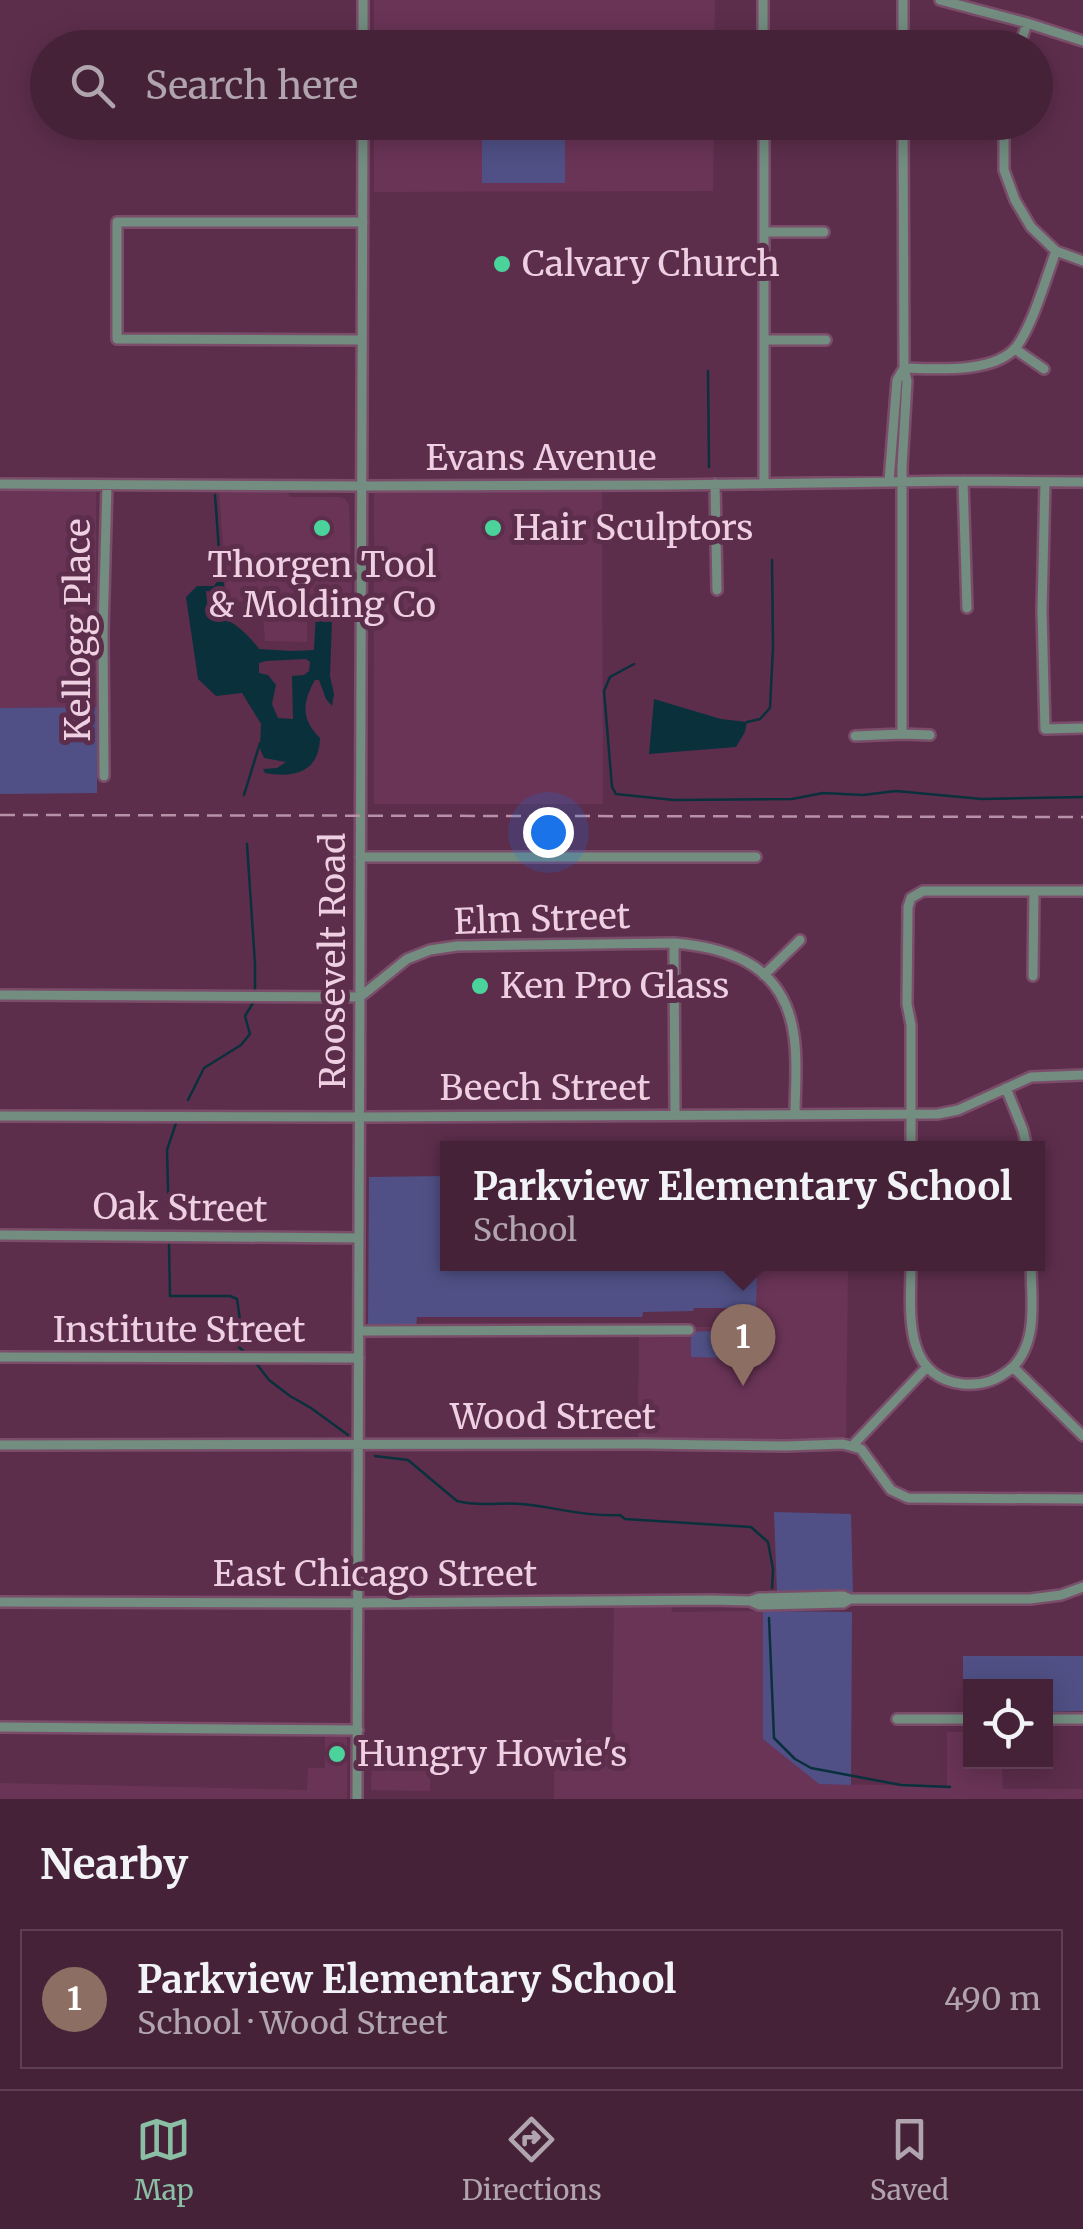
<!DOCTYPE html>
<meta charset="utf-8">
<style>
:root{--surface:#462239;--page:#502f44;--text:#f1f3f6;--muted:#b0a4ae;--line:#5e3f53;--accent:#8abfa5}
body{margin:0;font-family:Merriweather,serif;background:var(--page);color:var(--text)}
.controls{position:absolute;right:30px;bottom:30px;display:grid;overflow:hidden;border-radius:0px;box-shadow:0 5px 25px #0003}
.controls button{width:90px;height:90px;display:grid;place-items:center;padding:0;border:0;border-bottom:2px solid var(--line);background:var(--surface);color:var(--text);font:50px sans-serif}
.you{position:absolute;left:548px;top:832px;width:35px;height:35px;margin:-25px;border:8px solid #fff;border-radius:50%;background:#1a73e8;box-shadow:0 0 0 15px #1a73e833}
.badge{display:grid;place-items:center;width:65px;height:65px;border-radius:50%;background:var(--accent);color:#fff;font-size:32px;font-weight:700}
.pin{position:absolute;translate:-50% -82px;filter:drop-shadow(0 2px 5px #0008)}
.pin::after{content:'';position:absolute;top:52px;width:35px;height:30px;background:inherit;clip-path:polygon(0 0,100% 0,50% 100%)}
.popup{position:absolute;left:440px;top:1141px;width:605px;height:130px;box-sizing:border-box;display:grid;place-content:center;border-radius:0px;background:var(--surface);filter:drop-shadow(0 2px 8px #0005);font-size:32px;white-space:nowrap;color:var(--muted)}
.popup b{font-size:38px;color:var(--text)}
.popup::after{content:'';position:absolute;left:50%;top:100%;margin-left:-20px;border:20px solid transparent;border-top-color:var(--surface)}
.list{margin:0;padding:0;list-style:none}
h2{display:flex;justify-content:space-between;align-items:center;height:130px;margin:0;padding:0 40px;font-size:42px}
h2 small{font-size:32px;font-weight:400;color:var(--muted)}
.list li{display:grid;grid-template-columns:65px 1fr auto;gap:30px;align-items:center;box-sizing:border-box;height:140px;margin:0 20px 20px;padding:0 20px;border:2px solid var(--line);border-radius:0px}
.list b{display:block;font-size:38px;white-space:nowrap}
.list p{margin:0;font-size:32px;white-space:nowrap;color:var(--muted)}
.list em{font-size:32px;font-style:normal;color:var(--muted)}
.icon{flex:none;width:55px;height:55px;fill:none;stroke:currentColor;stroke-width:2;stroke-linecap:round;stroke-linejoin:round}
.map{position:relative;flex:none;width:1083px;height:1799px;overflow:hidden}
.search{position:absolute;background:var(--surface);box-shadow:0 5px 25px #0003;left:30px;right:30px;top:30px;height:110px;display:flex;align-items:center;gap:25px;box-sizing:border-box;padding:0 35px;border-radius:55px;color:var(--muted);font-size:38px}
.sheet{height:290px;background:var(--surface)}
nav{display:flex;justify-content:space-around;align-items:center;box-sizing:border-box;height:140px;border-top:2px solid var(--line);background:var(--surface);font-size:28px;color:var(--muted)}
nav a{display:grid;justify-items:center;gap:5px}
nav .on{color:var(--accent)}
.map>svg:first-child{display:block}
.built{fill:#6a3457}
.green{fill:#505086}
.water{fill:#0a303c;fill-rule:evenodd}
.lines{fill:none;stroke-linecap:round;stroke-linejoin:round}
.stream{stroke:#0a303c;stroke-width:2.5}
.minor-casing{stroke:#7a4e6a;stroke-width:14}
.minor{stroke:#738d80;stroke-width:9}
.rail{stroke:#b691a7;stroke-width:2.5;stroke-dasharray:15 8;stroke-linecap:butt}
.poi-dot{fill:#4ad49c;stroke:#5d2e4c;stroke-width:4}
.labels{text-anchor:middle;dominant-baseline:central;stroke-width:10;stroke-linejoin:round;paint-order:stroke}
.poi-label{font-size:35px;fill:#efd0e2;stroke:#5d2e4c;text-anchor:start}
.street-label{font-size:35px;fill:#efd0e2;stroke:#5d2e4c}
</style>
<div class="map">
<svg width="1083" height="1799" viewBox="0 0 1083 1799">
<rect width="100%" height="100%" fill="#5d2e4c"/>
<path class="built" d="M374 0H715L714 47H374Z
M374 123H714L713 191 374 192Z
M0 490H96L97 707 0 708Z
M602 490 603 804H374V493Z
M219 491 288 493 290 497H339L345 499 349 505 352 595 307 596V642L265 641 262 602 227 601Z
M756 1270H848L846 1436 838 1439H638L639 1328 755 1326Z
M671 1605 672 1612 763 1611V1738L819 1784 947 1786V1732H970V1762H1002L1003 1789H1083V1799H554V1740H612L614 1606Z
M325 1733 346 1734 347 1736V1799H0V1783L307 1790 308 1768H325Z
M430 1762V1791L371 1790 372 1763Z"/>
<path class="green" d="M482 123H565V183H482Z
M97 707V793L0 794V708Z
M448 1176V1264H848V1270H757L756 1308H694L693 1311 643 1312 642 1317H417L416 1327 368 1328 369 1177Z
M730 1330V1358L691 1357V1332Z
M774 1512 851 1514 853 1595 845 1592 777 1593Z
M763 1611 852 1612 851 1785 819 1784 763 1739Z
M963 1656H1083V1711L1046 1712V1686H970V1712H963Z"/>
<path class="water" d="M220 577H223L225 593 206 591 208 611C230 619 245 630 259 649L292 651 314 650 316 611 319 607 324 610 332 620 330 676 334 694 332 706 326 699 319 680H315C302 703 301 719 320 738 319 773 294 778 265 773L263 769 277 768 286 762 264 758 260 749 261 724 242 693 216 696 198 679 186 597 197 586H214ZM306 659 310 662 309 671 304 675 292 676 293 719 278 718 272 704 276 685 268 675 259 673V663L266 661Z
M654 699 721 719 747 722 745 732 736 747 649 754Z"/>
<g class="lines">
<path class="stream" d="M708 371 709 467
M215 495 221 578
M634 664 610 677 604 691 612 787 616 794 674 800 792 799 823 793 863 795 896 791 982 799 1083 797
M747 722 760 719 770 708 773 647 772 560
M244 795 260 743
M247 844 255 964V990
M188 1100 204 1068 241 1045 250 1034 245 1016 253 1003
M169 1223 167 1150 176 1123
M169 1245 170 1296H230L237 1299 240 1320 239 1347 244 1352
M256 1363 269 1380 290 1396 311 1408 348 1435
M375 1456 408 1460 457 1501C478 1507 501 1502 522 1504 554 1507 587 1517 620 1515L625 1519 751 1527 768 1542 773 1569 772 1588
M769 1618 774 1738 795 1759 811 1768 901 1785 950 1787"/>
<g class="minor-casing">
<path id="minor" d="M763 0V48
M903 0V48
M940 0 1027 23 1083 41
M363 48V0
M1019 48 1027 23
M764 122V483
M903 122 904 368 907 381 902 467V734L930 735
M1004 122V170L1015 200 1031 227 1056 251 1083 261
M764 125 826 124
M765 232H824
M362 340 117 339V222H363
M766 340H826
M1015 349 1044 369
M904 368C935 369 996 374 1017 346 1033 324 1046 278 1056 251
M889 481 897 380 904 368
M963 481 967 608
M1045 483 1042 611 1045 729 1083 728
M0 484 362 486 667 485 963 481 1083 482
M715 484 717 590
M855 736 902 734
M104 776 103 631 107 485
M360 857H756
M674 943 675 1115
M764 975 800 940
M1033 976 1034 891
M0 995 360 997 407 959 430 950 457 946 674 943C734 948 785 968 794 1036 798 1062 795 1089 795 1115
M1006 1088 1023 1130 1027 1148
M0 1116 369 1117 938 1114 958 1110 1031 1077 1083 1075
M911 1148V1025L907 1004 908 907 911 898 923 891H1083
M0 1235 359 1238
M911 1264C911 1309 901 1377 963 1384 983 1386 998 1380 1013 1367L1083 1436
M359 1331 689 1330
M0 1357 359 1358
M1013 1367C1039 1340 1031 1298 1031 1264
M0 1445 644 1444 786 1446 843 1444 861 1449 891 1490 908 1498 1083 1499
M853 1445 927 1367
M750 1601 759 1598 843 1596 850 1599H1030L1061 1595 1083 1587
M0 1602 358 1603 712 1600 750 1601 759 1605 843 1603 850 1599
M897 1719H970
M1046 1719H1083
M0 1727 358 1730
M357 1799 363 122"/>
</g>
<use href="#minor" class="minor"/>
<path class="rail" d="M0 815 1083 817"/>
</g>
<g class="poi-dot">
<circle cx="502" cy="264" r="10"/>
<circle cx="322" cy="528" r="10"/>
<circle cx="493" cy="528" r="10"/>
<circle cx="480" cy="986" r="10"/>
<circle cx="337" cy="1754" r="10"/>
</g>
<g class="labels">
<g class="poi-label">
<text x="522" y="264">Calvary Church</text>
<text x="513" y="528">Hair Sculptors</text>
<text x="322" y="565" text-anchor="middle">Thorgen Tool<tspan x="322" dy="40">&amp; Molding Co</tspan></text>
<text x="500" y="986">Ken Pro Glass</text>
<text x="357" y="1754">Hungry Howie's</text>
</g>
<g class="street-label">
<text x="541" y="458">Evans Avenue</text>
<text transform="translate(78 630) rotate(-90)">Kellogg Place</text>
<text transform="translate(542 919) rotate(-2)">Elm Street</text>
<text transform="translate(333 961) rotate(-90)">Roosevelt Road</text>
<text x="545" y="1088">Beech Street</text>
<text transform="translate(180 1208) rotate(1)">Oak Street</text>
<text x="179" y="1330">Institute Street</text>
<text x="553" y="1417">Wood Street</text>
<text x="375" y="1574">East Chicago Street</text>
</g>
</g>
</svg>
<div class="controls">
<button><svg class="icon" aria-label="locate" viewBox="0 0 24 24"><circle cx="12" cy="12" r="6"/><path d="M12 2v4M12 18v4M2 12h4M18 12h4"/></svg></button>
</div>
<div class="you"></div>
<div class="pin badge" style="left:743px;top:1386px;background:#8d6e63">1</div>
<div class="popup"><b>Parkview Elementary School</b>School</div>
<div class="search"><svg class="icon" aria-label="search" viewBox="0 0 24 24"><circle cx="10" cy="10" r="6"/><path d="M15 15l6 6"/></svg>Search here</div>
</div>
<section class="sheet">
<h2>Nearby<small></small></h2>
<ul class="list">
<li><span class="badge" style="background:#8d6e63">1</span><div><b>Parkview Elementary School</b><p>School · Wood Street</p></div><em>490 m</em></li>
</ul>
</section>
<nav>
<a class="on"><svg class="icon" aria-label="map" viewBox="0 0 24 24"><path d="M3 6l6-2 6 2 6-2v14l-6 2-6-2-6 2zM9 4v14M15 6v14"/></svg>Map</a>
<a><svg class="icon" aria-label="directions" viewBox="0 0 24 24"><path d="M12 3l9 9-9 9-9-9zM9 14v-3h6M13 9l2 2-2 2"/></svg>Directions</a>
<a><svg class="icon" aria-label="saved" viewBox="0 0 24 24"><path d="M7 4h10v16l-5-4-5 4z"/></svg>Saved</a>
</nav>
